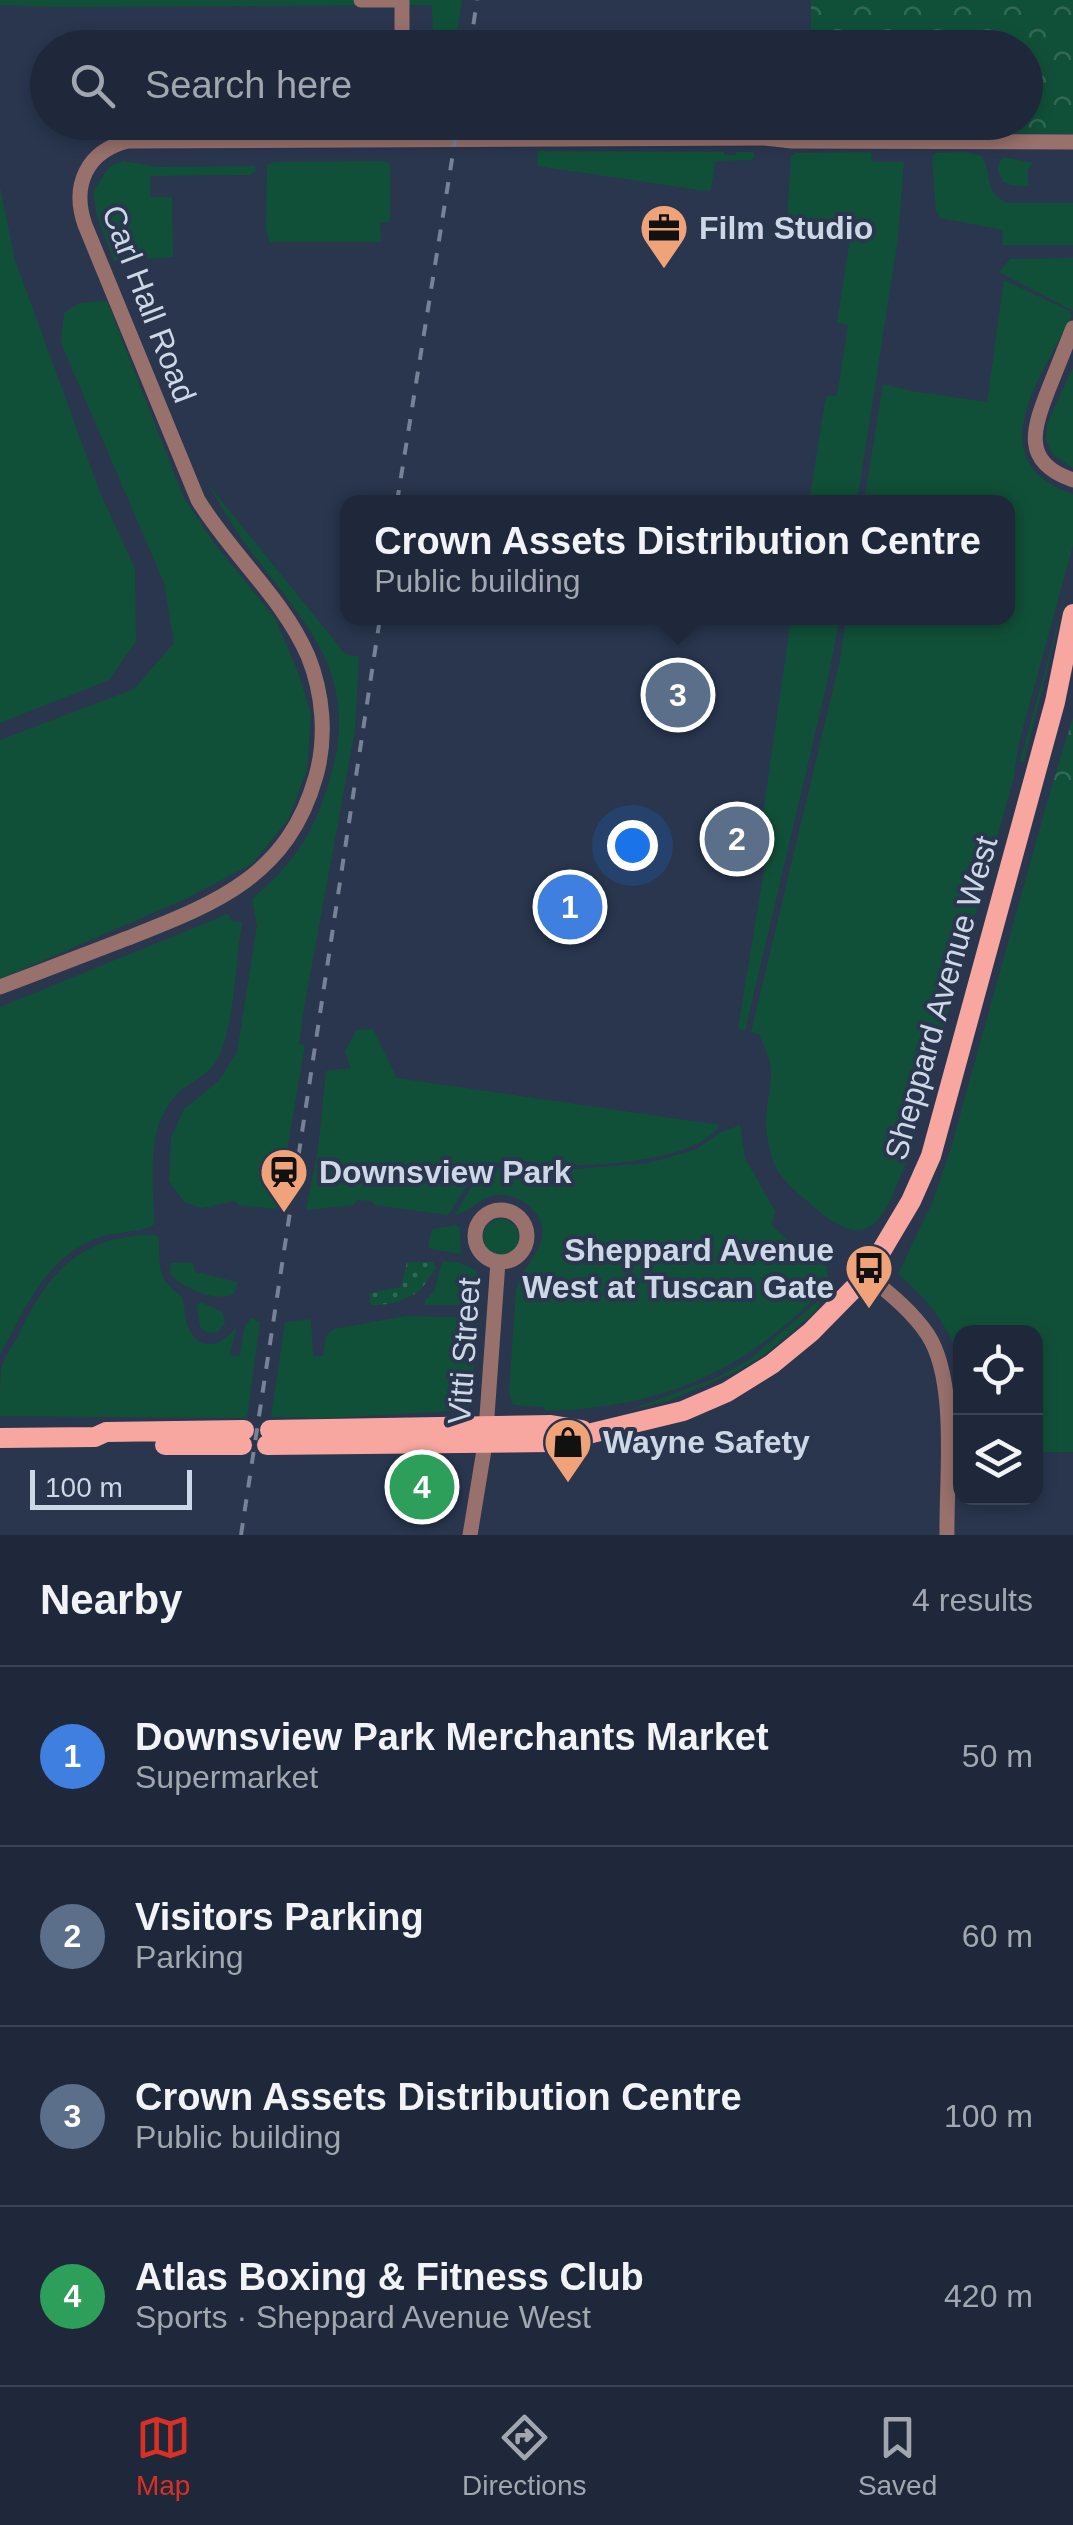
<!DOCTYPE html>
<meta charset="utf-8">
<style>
:root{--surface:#1f283a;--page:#2c3445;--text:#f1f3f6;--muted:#a1a6af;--line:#3c4454;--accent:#d93025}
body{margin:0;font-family:Arial,sans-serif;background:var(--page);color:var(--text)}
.controls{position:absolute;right:30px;bottom:30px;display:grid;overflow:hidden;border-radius:20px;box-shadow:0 5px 15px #0003}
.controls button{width:90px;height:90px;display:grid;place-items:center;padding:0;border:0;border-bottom:2px solid var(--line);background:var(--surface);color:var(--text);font:50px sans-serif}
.scale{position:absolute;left:30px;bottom:25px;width:162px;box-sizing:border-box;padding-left:10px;border:5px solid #ced7e6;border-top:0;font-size:28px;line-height:35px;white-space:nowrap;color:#ced7e6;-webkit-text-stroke:8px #29364e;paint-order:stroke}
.you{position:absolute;left:632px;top:845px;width:35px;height:35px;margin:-25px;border:8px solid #fff;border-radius:50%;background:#1a73e8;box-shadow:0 0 0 15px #1a73e833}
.badge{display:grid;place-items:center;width:65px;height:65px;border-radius:50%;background:var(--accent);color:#fff;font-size:32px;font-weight:700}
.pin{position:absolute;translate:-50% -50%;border:5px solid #fff;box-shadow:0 2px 10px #0006}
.popup{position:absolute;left:340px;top:495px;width:675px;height:130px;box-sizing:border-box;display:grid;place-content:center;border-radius:20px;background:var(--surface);filter:drop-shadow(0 2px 8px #0005);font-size:32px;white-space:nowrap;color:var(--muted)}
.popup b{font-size:38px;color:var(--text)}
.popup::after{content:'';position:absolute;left:50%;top:100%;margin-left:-20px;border:20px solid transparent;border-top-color:var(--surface)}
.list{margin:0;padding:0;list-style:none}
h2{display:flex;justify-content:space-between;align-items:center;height:130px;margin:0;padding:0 40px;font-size:42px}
h2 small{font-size:32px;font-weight:400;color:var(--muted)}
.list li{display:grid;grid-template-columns:65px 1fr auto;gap:30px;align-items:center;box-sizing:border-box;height:180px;padding:0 40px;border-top:2px solid var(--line)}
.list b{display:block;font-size:38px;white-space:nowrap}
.list p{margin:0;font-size:32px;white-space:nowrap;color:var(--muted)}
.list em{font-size:32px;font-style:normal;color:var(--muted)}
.icon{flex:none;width:55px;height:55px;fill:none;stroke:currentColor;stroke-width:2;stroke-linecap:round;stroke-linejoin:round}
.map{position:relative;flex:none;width:1073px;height:1535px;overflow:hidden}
.search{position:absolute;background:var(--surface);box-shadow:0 5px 15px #0003;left:30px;right:30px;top:30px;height:110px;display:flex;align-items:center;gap:25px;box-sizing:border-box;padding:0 35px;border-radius:55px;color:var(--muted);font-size:38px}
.sheet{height:850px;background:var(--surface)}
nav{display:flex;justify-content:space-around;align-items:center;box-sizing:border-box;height:140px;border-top:2px solid var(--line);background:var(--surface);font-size:28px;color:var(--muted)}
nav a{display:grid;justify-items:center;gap:5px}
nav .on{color:var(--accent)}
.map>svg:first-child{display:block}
.grass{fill:#115038}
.park{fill:url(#park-crowns)}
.garden{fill:url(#garden-dots)}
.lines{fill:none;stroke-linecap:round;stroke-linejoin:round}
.minor{stroke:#98706c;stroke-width:15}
.major{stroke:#f8a7a0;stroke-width:20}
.rail{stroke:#778296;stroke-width:4;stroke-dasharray:12 12;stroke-linecap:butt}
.labels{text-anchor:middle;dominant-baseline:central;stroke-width:8;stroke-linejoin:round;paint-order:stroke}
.poi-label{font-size:32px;font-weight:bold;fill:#ced7e6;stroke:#29364e;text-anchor:start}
.street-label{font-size:32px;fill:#ced7e6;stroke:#29364e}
</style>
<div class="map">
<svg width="1073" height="1535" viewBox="0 0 1073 1535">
<defs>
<pattern id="park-crowns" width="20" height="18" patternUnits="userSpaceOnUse" patternTransform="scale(2.5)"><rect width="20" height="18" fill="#115038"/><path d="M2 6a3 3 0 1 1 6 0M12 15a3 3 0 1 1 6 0" fill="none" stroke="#326855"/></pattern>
<pattern id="garden-dots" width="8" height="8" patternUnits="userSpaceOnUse" patternTransform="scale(2.5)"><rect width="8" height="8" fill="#115038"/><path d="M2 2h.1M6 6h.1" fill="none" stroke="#326855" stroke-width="1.8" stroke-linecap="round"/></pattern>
</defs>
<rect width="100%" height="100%" fill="#29364e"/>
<path class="grass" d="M0 0H462L455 48 433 47 432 5 57 7 0 5Z
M538 151 724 152V155H735L736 152H754V157L752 160 715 161 711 190 707 191 537 166Z
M871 152 872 162H904L898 238 857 502H809L826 396H837L848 325 837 323 851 232 787 218 791 156 796 153Z
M964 152 982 156C992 174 984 193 1007 203H1073V245H1002L1003 230 940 218 936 211 932 157 935 153Z
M1002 157 1033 163 1028 168V186C1011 186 1000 186 998 167Z
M123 161 157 167 255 166 256 170 250 175 150 176V197H172L173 257 114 261 97 216 93 192 109 167Z
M384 161 390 165V218L389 222 380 223 381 242H269L266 227 267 165 274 162Z
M0 187 15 260 99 490 135 569 136 641 109 680 0 723Z
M1073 258V311L999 272 1010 259Z
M1004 280 1069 311 1072 316C1043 374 976 462 1073 494V545L1018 746 1014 777 907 1159C886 1213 873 1260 813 1206 798 1193 780 1180 773 1161 762 1129 767 1109 771 1078 773 1064 764 1047 759 1034L751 1032 840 660 846 618H1008V502H864L883 384 911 391 987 402Z
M107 301 183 496 214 543 275 618 298 672 311 714 307 770 288 820 252 864 181 901 0 979V740L134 689 174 643 164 583 61 343 64 313 79 303Z
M1073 367V468L1053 455 1046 440 1047 424Z
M208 484 346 655 359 656 355 730 304 1008 299 1044 305 1045 277 1209 238 1205 235 1201 202 1208 184 1202 169 1181 171 1138 184 1109 219 1081 237 1052 257 926 252 899C293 863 311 840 329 782 361 679 312 632 254 555 237 533 222 508 208 484Z
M1068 587 1024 762 1020 761Z
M791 618H840L826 687 745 1031 738 1029 765 863 756 862Z
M1046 806 1073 810V1452H1036V1332H960V1361C948 1324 927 1299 898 1274L933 1201 950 1151Z
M228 914 233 922H242C236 957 234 1029 218 1058 209 1075 192 1081 178 1093 144 1126 154 1183 154 1225 139 1233 118 1231 100 1237 46 1256 25 1308 0 1355V1007Z
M373 1029 397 1078 720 1125C695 1162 598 1166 556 1165 537 1164 513 1156 494 1164 470 1173 462 1195 448 1215L375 1205 372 1201 357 1200 354 1205 306 1210 318 1150 326 1071 351 1068 345 1052 356 1030Z
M740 1125 745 1158 775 1211 772 1226 788 1240 805 1241 825 1259 829 1281 816 1311 764 1355 736 1372 668 1401 629 1410 716 1378 750 1359 819 1300 815 1298C735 1377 657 1407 545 1411L544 1407 513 1405 509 1393 516 1290C523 1261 564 1236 528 1205 520 1198 508 1194 498 1195 480 1196 471 1212 455 1215L471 1187 487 1173 503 1166 563 1170 649 1163 697 1149 719 1133Z
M483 1237a18 18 0 1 1 36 0a18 18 0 1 1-36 0Z
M457 1225 460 1229 461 1254 431 1249 428 1246 432 1229Z
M155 1235 159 1238C160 1271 156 1277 182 1297 186 1308 184 1321 190 1331 202 1355 227 1343 237 1325L230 1355 240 1356 244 1329 251 1318 260 1322 247 1418 0 1416C0 1402 0 1382 1 1369 5 1357 13 1345 19 1334 48 1272 82 1234 155 1235Z
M444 1261 457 1262 476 1270 481 1286V1305H425V1300C443 1285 434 1275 444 1261Z
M171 1263H193L195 1272 238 1282 234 1294C217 1303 182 1288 170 1274Z
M200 1302 223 1312 225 1323 218 1332 208 1333 200 1327 197 1305Z
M406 1316 479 1318 469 1407 454 1411 327 1418 271 1417 285 1322 311 1319 313 1356H323L326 1336 334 1329Z"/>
<path class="park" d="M811 0H1073V134L835 132V122H1026V48L811 47Z
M1073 717V810L1046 806Z"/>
<path class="garden" d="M407 1262H433L436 1269C430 1274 427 1283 421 1289 409 1300 387 1306 371 1305L369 1293 401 1287Z"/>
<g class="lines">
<path class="minor" d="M361 0H402V48
M1073 328C1065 348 1057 368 1049 388 1033 429 1021 462 1073 480
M0 987C43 971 86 954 128 938 217 903 288 876 316 776 327 737 323 693 308 656 283 598 231 554 198 500L85 225C71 185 87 151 128 141L765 138 792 141 1073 142
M475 1236a26 26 0 1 1 52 0a26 26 0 1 1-52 0Z
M867 1275C889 1293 912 1311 928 1335 958 1382 946 1479 947 1535
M470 1535 485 1444 498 1262"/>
<path class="major" d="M270 1430 551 1425 582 1430
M0 1438 95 1437 106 1432 244 1430
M165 1445H242
M267 1445 555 1442 683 1411 727 1392 772 1364 811 1332 867 1275 911 1201 931 1156 1055 702 1073 614"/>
<path class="rail" d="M470 48 477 0
M397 502 458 122
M241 1535 380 618"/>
</g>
<defs>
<g id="office-pin" transform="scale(2.5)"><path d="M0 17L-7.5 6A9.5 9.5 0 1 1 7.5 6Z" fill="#f0a378" stroke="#29364e"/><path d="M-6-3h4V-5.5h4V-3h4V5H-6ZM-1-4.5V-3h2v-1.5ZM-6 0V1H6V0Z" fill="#111"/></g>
<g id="station-pin" transform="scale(2.5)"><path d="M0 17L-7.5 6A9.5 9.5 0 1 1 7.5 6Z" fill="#f0a378" stroke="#29364e"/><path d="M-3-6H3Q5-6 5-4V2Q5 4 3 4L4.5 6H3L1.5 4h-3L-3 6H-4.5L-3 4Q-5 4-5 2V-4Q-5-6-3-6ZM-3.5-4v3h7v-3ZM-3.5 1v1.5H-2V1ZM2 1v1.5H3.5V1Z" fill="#111"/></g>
<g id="bus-pin" transform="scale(2.5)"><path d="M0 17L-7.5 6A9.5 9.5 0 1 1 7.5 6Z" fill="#f0a378" stroke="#29364e"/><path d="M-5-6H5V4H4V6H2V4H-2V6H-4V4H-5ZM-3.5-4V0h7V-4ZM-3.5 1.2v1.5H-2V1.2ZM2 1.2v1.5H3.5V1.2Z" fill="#111"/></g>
<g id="shop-pin" transform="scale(2.5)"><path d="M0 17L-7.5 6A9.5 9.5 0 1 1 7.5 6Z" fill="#f0a378" stroke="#29364e"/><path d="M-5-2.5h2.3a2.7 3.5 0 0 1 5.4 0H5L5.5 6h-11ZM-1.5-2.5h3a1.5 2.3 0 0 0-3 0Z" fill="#111"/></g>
</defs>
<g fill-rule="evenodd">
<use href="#office-pin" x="664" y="228"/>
<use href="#station-pin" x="284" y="1172"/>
<use href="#bus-pin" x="869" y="1268"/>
<use href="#shop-pin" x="568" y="1442"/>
</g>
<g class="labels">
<g class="poi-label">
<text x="699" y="228">Film Studio</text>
<text x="319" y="1172">Downsview Park</text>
<text x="834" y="1250" text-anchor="end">Sheppard Avenue<tspan x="834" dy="37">West at Tuscan Gate</tspan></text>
<text x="603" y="1442">Wayne Safety</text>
</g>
<g class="street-label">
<text transform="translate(149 304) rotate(69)">Carl Hall Road</text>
<text transform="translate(941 998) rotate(-74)">Sheppard Avenue West</text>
<text transform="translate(464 1351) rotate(-86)">Vitti Street</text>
</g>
</g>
</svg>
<div class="controls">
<button><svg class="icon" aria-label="locate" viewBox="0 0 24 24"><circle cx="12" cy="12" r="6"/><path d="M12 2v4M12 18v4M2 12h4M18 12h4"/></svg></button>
<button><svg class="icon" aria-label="layers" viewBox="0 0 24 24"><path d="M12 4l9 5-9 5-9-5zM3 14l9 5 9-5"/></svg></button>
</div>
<div class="scale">100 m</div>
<div class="you"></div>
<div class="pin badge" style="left:570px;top:907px;background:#3f7fe0">1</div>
<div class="pin badge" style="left:737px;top:839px;background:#5c6f8a">2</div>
<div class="pin badge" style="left:678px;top:695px;background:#5c6f8a">3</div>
<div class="popup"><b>Crown Assets Distribution Centre</b>Public building</div>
<div class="pin badge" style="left:422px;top:1487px;background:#2e9e5b">4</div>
<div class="search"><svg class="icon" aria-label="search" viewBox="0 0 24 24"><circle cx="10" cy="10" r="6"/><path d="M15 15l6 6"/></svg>Search here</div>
</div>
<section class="sheet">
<h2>Nearby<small>4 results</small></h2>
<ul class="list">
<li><span class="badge" style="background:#3f7fe0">1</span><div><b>Downsview Park Merchants Market</b><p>Supermarket</p></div><em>50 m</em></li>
<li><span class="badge" style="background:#5c6f8a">2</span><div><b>Visitors Parking</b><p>Parking</p></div><em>60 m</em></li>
<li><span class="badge" style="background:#5c6f8a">3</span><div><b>Crown Assets Distribution Centre</b><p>Public building</p></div><em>100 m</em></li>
<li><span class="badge" style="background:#2e9e5b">4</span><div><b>Atlas Boxing &amp; Fitness Club</b><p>Sports · Sheppard Avenue West</p></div><em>420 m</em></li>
</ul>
</section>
<nav>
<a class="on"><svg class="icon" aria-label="map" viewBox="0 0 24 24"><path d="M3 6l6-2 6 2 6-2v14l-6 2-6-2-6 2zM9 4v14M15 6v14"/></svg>Map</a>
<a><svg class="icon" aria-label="directions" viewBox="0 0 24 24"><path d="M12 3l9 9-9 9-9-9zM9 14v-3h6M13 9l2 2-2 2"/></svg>Directions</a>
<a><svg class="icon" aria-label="saved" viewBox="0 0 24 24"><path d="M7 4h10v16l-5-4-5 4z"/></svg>Saved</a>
</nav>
